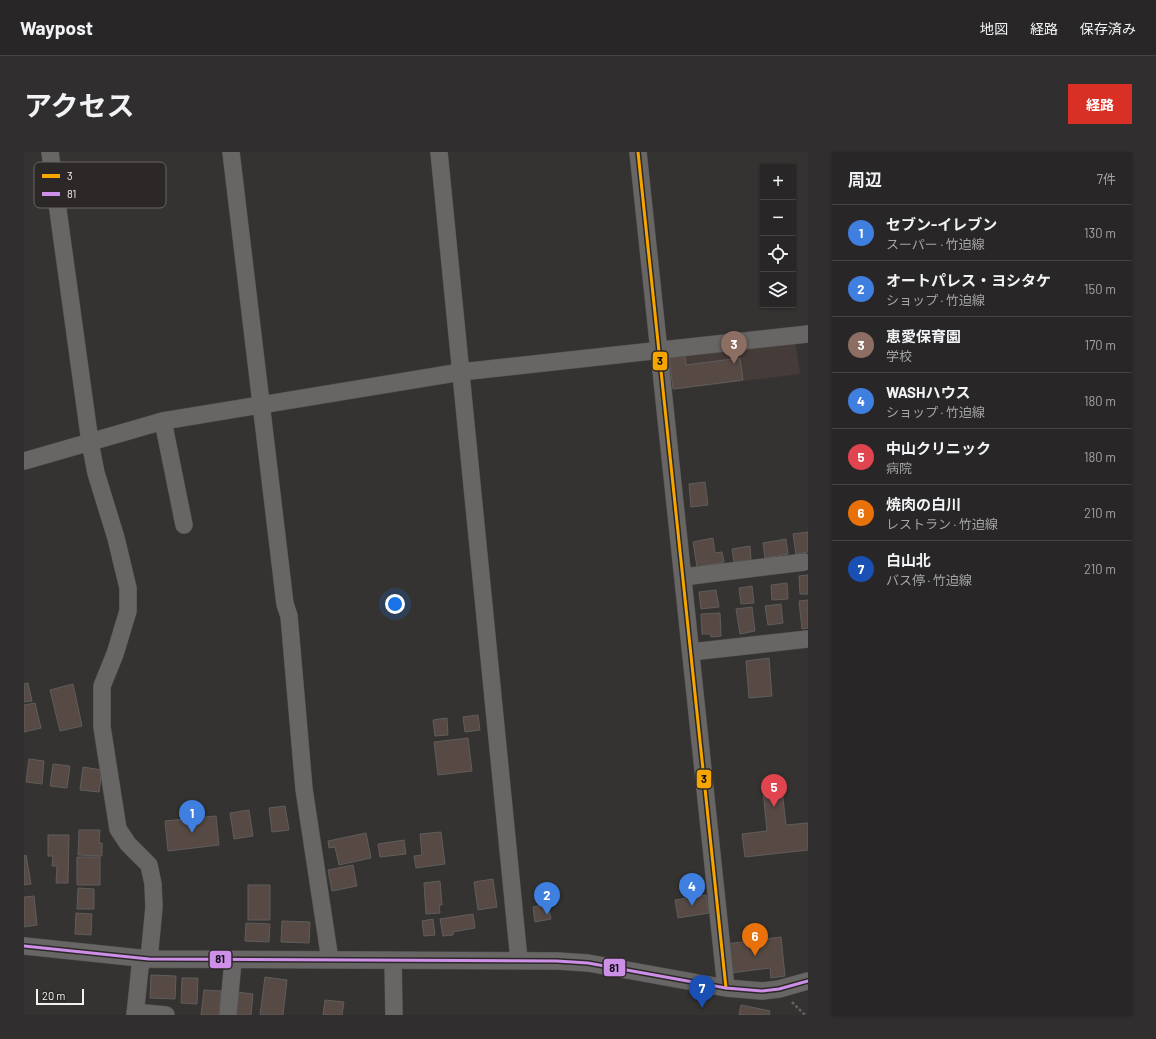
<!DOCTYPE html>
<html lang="ja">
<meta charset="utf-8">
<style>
:root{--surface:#282626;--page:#302e2e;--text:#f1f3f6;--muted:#a5a5a7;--line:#444343;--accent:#d93025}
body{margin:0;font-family:Barlow,"Noto Sans JP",sans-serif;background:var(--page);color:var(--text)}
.controls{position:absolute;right:12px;top:12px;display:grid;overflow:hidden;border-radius:0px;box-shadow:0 1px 3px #0004}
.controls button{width:36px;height:36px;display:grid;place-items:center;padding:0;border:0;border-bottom:1px solid var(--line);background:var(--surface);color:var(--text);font:20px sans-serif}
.scale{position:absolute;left:12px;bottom:10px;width:48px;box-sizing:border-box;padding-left:4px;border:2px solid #f3f0f0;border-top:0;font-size:11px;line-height:14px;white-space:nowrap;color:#f3f0f0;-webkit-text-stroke:3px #2c2827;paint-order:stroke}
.you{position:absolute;left:371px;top:452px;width:14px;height:14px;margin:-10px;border:3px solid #fff;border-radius:50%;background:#1a73e8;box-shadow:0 0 0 6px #1a73e833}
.badge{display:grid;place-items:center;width:26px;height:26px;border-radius:50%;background:var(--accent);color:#fff;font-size:13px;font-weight:700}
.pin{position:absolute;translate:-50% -33px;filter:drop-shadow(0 1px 2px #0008)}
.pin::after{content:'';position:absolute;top:21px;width:14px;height:12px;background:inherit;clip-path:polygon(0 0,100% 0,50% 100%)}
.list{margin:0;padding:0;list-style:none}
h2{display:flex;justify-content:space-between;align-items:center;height:52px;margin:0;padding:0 16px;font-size:17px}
h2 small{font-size:13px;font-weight:400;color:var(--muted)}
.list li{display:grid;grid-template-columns:26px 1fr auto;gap:12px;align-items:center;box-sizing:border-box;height:56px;padding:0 16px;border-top:1px solid var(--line)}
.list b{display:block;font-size:15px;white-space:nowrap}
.list p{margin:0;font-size:13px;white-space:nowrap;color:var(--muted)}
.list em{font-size:13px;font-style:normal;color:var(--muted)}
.icon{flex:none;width:22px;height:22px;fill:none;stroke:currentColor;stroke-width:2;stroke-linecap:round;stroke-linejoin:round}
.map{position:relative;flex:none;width:784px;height:863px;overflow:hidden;border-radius:0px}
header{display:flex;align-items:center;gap:24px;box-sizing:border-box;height:56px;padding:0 20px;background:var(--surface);border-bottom:1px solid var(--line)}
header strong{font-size:19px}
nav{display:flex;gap:22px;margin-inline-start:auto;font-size:14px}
.intro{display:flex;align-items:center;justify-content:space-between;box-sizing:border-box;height:96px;padding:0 24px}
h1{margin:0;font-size:28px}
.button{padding:10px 18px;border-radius:0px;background:var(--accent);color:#fff;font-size:14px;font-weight:700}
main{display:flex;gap:24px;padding:0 24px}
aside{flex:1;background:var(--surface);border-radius:0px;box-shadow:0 1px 3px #0004}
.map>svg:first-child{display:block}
.built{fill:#453b39}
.building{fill:#574a45;stroke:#5f5d5c}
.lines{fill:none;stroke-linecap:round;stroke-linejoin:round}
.minor-casing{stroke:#545252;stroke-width:18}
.path{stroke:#636262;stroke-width:2.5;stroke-dasharray:3 2;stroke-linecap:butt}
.minor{stroke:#676665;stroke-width:17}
.bus-1-casing{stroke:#2c2827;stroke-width:6}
.bus-2-casing{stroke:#2c2827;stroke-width:6}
.bus-1{stroke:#f7a600;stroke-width:3}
.bus-2{stroke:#ce8fe9;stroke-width:3}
.key{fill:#2c2827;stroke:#686463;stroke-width:1}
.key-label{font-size:11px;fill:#f3f0f0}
.line-badge{stroke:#2c2827;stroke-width:1.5}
.pale-badge-label{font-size:11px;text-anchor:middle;font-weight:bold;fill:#111}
</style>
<header>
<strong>Waypost</strong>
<nav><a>地図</a><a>経路</a><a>保存済み</a></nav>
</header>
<div class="intro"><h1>アクセス</h1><a class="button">経路</a></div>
<main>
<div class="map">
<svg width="784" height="863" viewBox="0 0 784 863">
<rect width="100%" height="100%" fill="#353332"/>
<path class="built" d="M771 187 776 222 649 238 644 203Z"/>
<path class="building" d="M661 203 662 213 716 206 719 228 649 237 645 205Z
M681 330 684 353 667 355 665 332Z
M784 380V400L772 402 769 382Z
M689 386 691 401 698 400 700 410 673 415 669 390Z
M762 387 764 402 741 406 739 391Z
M726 394 727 408 710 410 708 397Z
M784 423V442H776L775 424Z
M763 431 764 447 748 448 747 433Z
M728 434 730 451 717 452 715 436Z
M692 438 695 455 677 457 675 440Z
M784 448V476L778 477 775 449Z
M757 452 759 471 744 473 741 454Z
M728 455 731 479 716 482 712 457Z
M696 461 697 484 687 485 686 482H678L677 462Z
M745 506 748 544 725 546 722 509Z
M4 531 8 549 0 550V532Z
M49 532 58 574 36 579 26 538Z
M11 551 17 576 0 580V553Z
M454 563 456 578 441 580 439 565Z
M423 566 424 583 411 584 409 568Z
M444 586 448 619 414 623 410 590Z
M5 607 20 609 18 632 2 630Z
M29 612 46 614 43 636 26 634Z
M59 615 78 618 75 640 56 638Z
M758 637 762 673 784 671V698L721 705 718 682 743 679 739 639Z
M261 654 265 678 248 680 245 656Z
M225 658 229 684 210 687 206 661Z
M192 664 195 693 144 699 141 669Z
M55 678H76L75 691H78V704L54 703Z
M417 680 421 712 392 716 390 704 398 703 396 682Z
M342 681 347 706 315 713 311 695 305 696 304 689Z
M24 683H45L44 731H32L33 714H28L29 704H24Z
M380 688 382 702 356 705 354 692Z
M2 703 7 732 0 733V704Z
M53 705H76V733H53Z
M329 713 333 734 308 739 304 718Z
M469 727 473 755 454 758 450 730Z
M416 729 418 753H415L416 761 402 762 400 731Z
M224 733H246V768H224Z
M54 736 70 737V757H53Z
M682 743 685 761 654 766 651 748Z
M10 744 13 773 0 775V745Z
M524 752 527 767 511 770 509 755Z
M52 761 68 762 67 783 51 782Z
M449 762 451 776 429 780V783L419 784 416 767Z
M409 767 411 783 400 784 398 769Z
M258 769 286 770 285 791 257 790Z
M222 771 246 772 245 790 221 789Z
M757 785 761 824 747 826 746 816 706 821 702 792Z
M127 823 152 824 151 847 126 846Z
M241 825 263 828 259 863H236Z
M158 826H174L173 852 157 851Z
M180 838 197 839 195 863H177Z
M213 840 229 842 227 863H211Z
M301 848 320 850 318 863H299Z
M717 853 746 859 745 863H715Z"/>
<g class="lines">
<g class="minor-casing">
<path id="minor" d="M26 0 66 290 72 321 92 386 104 436V459L91 502 78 534V575L94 677 104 692 125 713 129 732 130 755 125 807
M207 0 261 452 265 464 280 637 306 808
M415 0 495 808
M614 0 702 836
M139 269 160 373
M0 309 139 269 437 220 784 182
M659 425 780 410
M667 500 784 487
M0 794 125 807 533 809 564 811 702 836 738 839 755 837 784 829
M369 809 370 863
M111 860 142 863
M111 863 117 806
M204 863 209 809"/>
</g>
<path class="path" d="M768 850 781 863"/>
<use href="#minor" class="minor"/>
<g class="bus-1-casing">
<path id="bus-1" d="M614 0 702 836"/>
</g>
<g class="bus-2-casing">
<path id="bus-2" d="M0 794 125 807 533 809 564 811 702 836 738 839 755 837 784 829"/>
</g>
<use href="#bus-1" class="bus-1"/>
<use href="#bus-2" class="bus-2"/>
</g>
<rect x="10" y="10" width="132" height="46" rx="6" class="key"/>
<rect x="18" y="22" width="18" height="4" fill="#f7a600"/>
<rect x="18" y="40" width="18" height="4" fill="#ce8fe9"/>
<g class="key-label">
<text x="43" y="28">3</text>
<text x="43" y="46">81</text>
</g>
<g class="line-badge">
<rect x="628" y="199" width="16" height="20" rx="4" fill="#f7a600"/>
<rect x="672" y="617" width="16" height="20" rx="4" fill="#f7a600"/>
<rect x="185" y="798" width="23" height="19" rx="4" fill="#ce8fe9"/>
<rect x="579" y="806" width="23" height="19" rx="4" fill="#ce8fe9"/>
</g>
<g class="pale-badge-label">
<text x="636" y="213">3</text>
<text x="680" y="631">3</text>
<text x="196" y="811">81</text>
<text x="590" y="820">81</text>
</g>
</svg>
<div class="controls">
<button>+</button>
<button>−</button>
<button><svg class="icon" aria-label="locate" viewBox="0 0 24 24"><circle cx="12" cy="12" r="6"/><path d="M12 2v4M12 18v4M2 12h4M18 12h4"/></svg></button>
<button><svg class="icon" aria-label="layers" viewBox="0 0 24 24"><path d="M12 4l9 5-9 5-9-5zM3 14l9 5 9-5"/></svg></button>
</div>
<div class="scale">20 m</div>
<div class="you"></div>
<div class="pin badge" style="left:168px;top:681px;background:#3f7fe0">1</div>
<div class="pin badge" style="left:523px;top:763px;background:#3f7fe0">2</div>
<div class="pin badge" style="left:710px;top:212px;background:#8d6e63">3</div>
<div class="pin badge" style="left:668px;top:754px;background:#3f7fe0">4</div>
<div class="pin badge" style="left:750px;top:655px;background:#e0444e">5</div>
<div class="pin badge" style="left:731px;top:804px;background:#e8710a">6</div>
<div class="pin badge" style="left:678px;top:856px;background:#1a4fb4">7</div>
</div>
<aside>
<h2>周辺<small>7件</small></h2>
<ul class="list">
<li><span class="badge" style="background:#3f7fe0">1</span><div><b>セブン-イレブン</b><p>スーパー · 竹迫線</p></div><em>130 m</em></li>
<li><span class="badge" style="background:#3f7fe0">2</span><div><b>オートパレス・ヨシタケ</b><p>ショップ · 竹迫線</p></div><em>150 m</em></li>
<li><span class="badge" style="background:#8d6e63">3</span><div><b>恵愛保育園</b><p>学校</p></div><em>170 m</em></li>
<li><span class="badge" style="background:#3f7fe0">4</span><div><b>WASHハウス</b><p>ショップ · 竹迫線</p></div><em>180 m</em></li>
<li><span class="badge" style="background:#e0444e">5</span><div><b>中山クリニック</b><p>病院</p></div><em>180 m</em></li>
<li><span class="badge" style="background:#e8710a">6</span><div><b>焼肉の白川</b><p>レストラン · 竹迫線</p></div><em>210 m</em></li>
<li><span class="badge" style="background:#1a4fb4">7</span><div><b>白山北</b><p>バス停 · 竹迫線</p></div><em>210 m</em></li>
</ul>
</aside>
</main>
